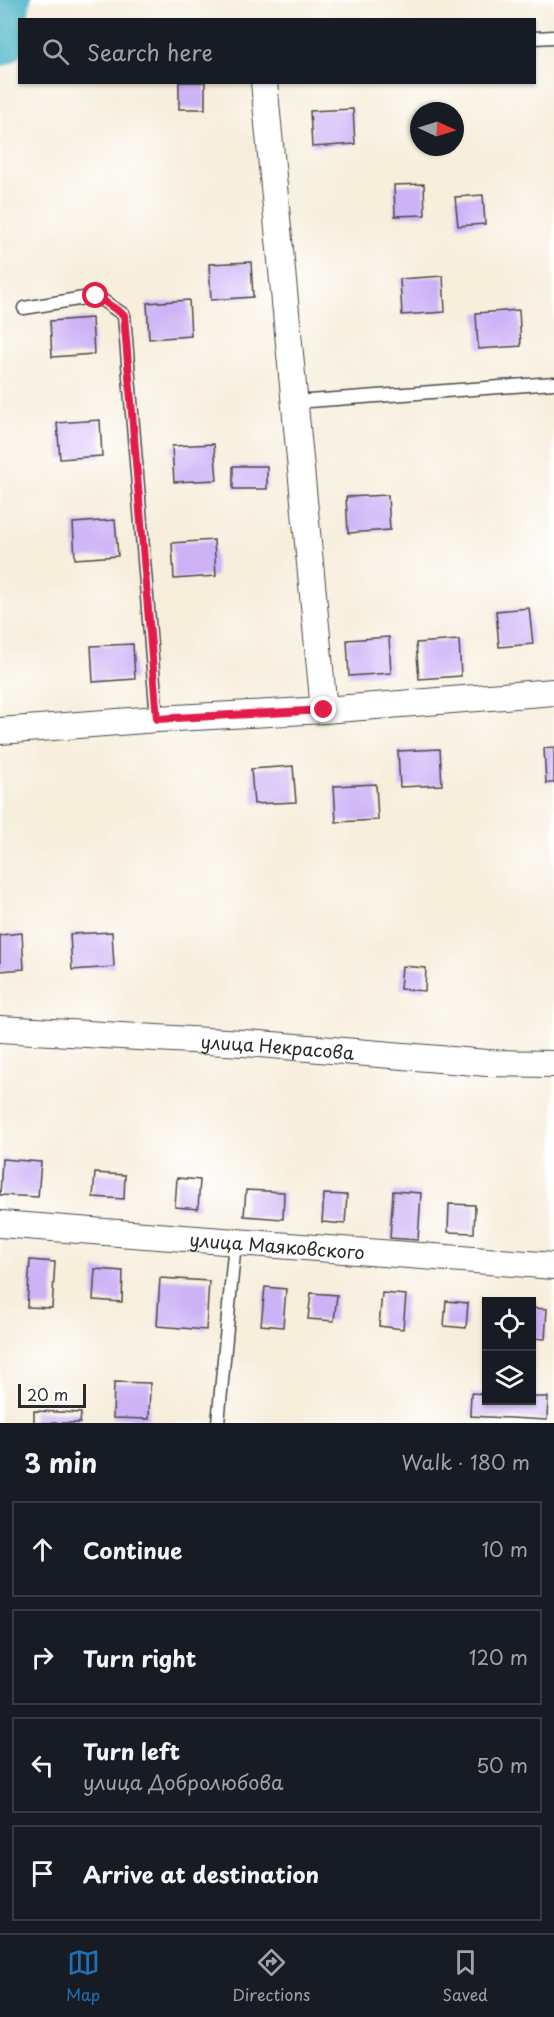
<!DOCTYPE html>
<meta charset="utf-8">
<style>
:root{--surface:#171b24;--page:#242831;--text:#f1f3f6;--muted:#9ea1a6;--line:#363941;--accent:#1f6fb2}
body{margin:0;font-family:"Playpen Sans",sans-serif;background:var(--page);color:var(--text)}
.controls{position:absolute;right:18px;bottom:18px;display:grid;overflow:hidden;border-radius:0px;box-shadow:0 2px 4px #0004}
.controls button{width:54px;height:54px;display:grid;place-items:center;padding:0;border:0;border-bottom:2px solid var(--line);background:var(--surface);color:var(--text);font:30px sans-serif}
.compass{position:absolute;left:410px;top:102px;width:54px;height:54px;border-radius:50%;background:var(--surface);box-shadow:0 2px 4px #0004;rotate:94deg}
.scale{position:absolute;left:18px;bottom:15px;width:68px;box-sizing:border-box;padding-left:6px;border:3px solid #2b2b2b;border-top:0;font-size:16px;line-height:21px;white-space:nowrap;color:#2b2b2b;-webkit-text-stroke:4px #fff;paint-order:stroke}
.stop{position:absolute;width:18px;height:18px;margin:-14px;border:4px solid #e11d48;border-radius:50%;background:#fff}
.stop.end{background:#e11d48;border-color:#fff;box-shadow:0 2px 6px #0008}
.list{margin:0;padding:0;list-style:none}
h2{display:flex;justify-content:space-between;align-items:center;height:78px;margin:0;padding:0 24px;font-size:26px}
h2 small{font-size:20px;font-weight:400;color:var(--muted)}
.list li{display:grid;grid-template-columns:39px 1fr auto;gap:18px;align-items:center;box-sizing:border-box;height:96px;margin:0 12px 12px;padding:0 12px;border:2px solid var(--line);border-radius:0px}
.list b{display:block;font-size:22px;white-space:nowrap}
.list p{margin:0;font-size:20px;white-space:nowrap;color:var(--muted)}
.list em{font-size:20px;font-style:normal;color:var(--muted)}
.icon{flex:none;width:33px;height:33px;fill:none;stroke:currentColor;stroke-width:2;stroke-linecap:round;stroke-linejoin:round}
.map{position:relative;flex:none;width:554px;height:1423px;overflow:hidden}
.search{position:absolute;background:var(--surface);box-shadow:0 2px 4px #0004;left:18px;right:18px;top:18px;height:66px;display:flex;align-items:center;gap:15px;box-sizing:border-box;padding:0 21px;border-radius:0px;color:var(--muted);font-size:22px}
.sheet{height:510px;background:var(--surface)}
nav{display:flex;justify-content:space-around;align-items:center;box-sizing:border-box;height:84px;border-top:2px solid var(--line);background:var(--surface);font-size:16px;color:var(--muted)}
nav a{display:grid;justify-items:center;gap:3px}
nav .on{color:var(--accent)}
.map>svg:first-child{display:block}
.lines{fill:none;stroke-linecap:round;stroke-linejoin:round}
.river{stroke:#46b2c4;stroke-width:40}
.building{fill:#cdb2f6}
.lane-casing{stroke:#4a4846;stroke-width:15}
.street-casing{stroke:#4a4846;stroke-width:28}
.lane{stroke:#fff;stroke-width:12}
.street{stroke:#fff;stroke-width:26}
.route{stroke:#e11d48;stroke-width:8}
.labels{text-anchor:middle;dominant-baseline:central;stroke-width:6;stroke-linejoin:round;paint-order:stroke}
.street-label{font-size:18px;fill:#2b2b2b;stroke:#fff}
</style>
<div class="map">
<svg width="554" height="1423" viewBox="0 0 554 1423">
<rect width="100%" height="100%" fill="#fff"/>
<filter id="ink" filterUnits="userSpaceOnUse"><feTurbulence type="fractalNoise" baseFrequency=".0167" numOctaves="2"/><feDisplacementMap in="SourceGraphic" scale="12" xChannelSelector="R" yChannelSelector="G"/><feConvolveMatrix kernelMatrix="1 2 1 2 8 2 1 2 1" color-interpolation-filters="sRGB"/></filter>
<filter id="wash" filterUnits="userSpaceOnUse"><feTurbulence type="fractalNoise" baseFrequency=".008" numOctaves="4" result="noise"/><feDisplacementMap in="SourceGraphic" scale="24" xChannelSelector="R" yChannelSelector="G"/><feGaussianBlur stdDeviation="1.35" result="paint"/><feColorMatrix in="noise" values="0 0 0 0 0 0 0 0 0 0 0 0 0 0 0 0 0 1.4 0 .05"/><feComposite in="paint" operator="in"/></filter>
<g filter="url(#wash)">
<rect width="100%" height="100%" fill="#f7eedc"/>
<g class="lines">
<path class="river" d="M0 46 3 45 11 0"/>
</g>
<g id="blocks">
<path class="building" d="M179 82H205V109H179Z
M353 109 355 144 312 147 310 111Z
M424 184 425 215 395 216 394 185Z
M483 195 485 224 458 226 455 197Z
M251 262 253 297 211 300 209 264Z
M443 276 445 312 402 315 400 279Z
M189 300 191 336 149 339 147 303Z
M519 310 521 346 478 349 476 313Z
M92 318 94 354 52 357 50 321Z
M100 420 102 456 60 459 57 423Z
M214 444 217 480 174 482 172 446Z
M233 466H267V489H233Z
M388 495 390 530 348 533 346 497Z
M115 520 118 556 75 559 73 523Z
M214 540 216 576 174 579 172 543Z
M529 608 533 644 499 647 496 611Z
M389 637 391 673 349 676 347 640Z
M459 640 461 676 419 679 416 643Z
M133 644 135 679 93 682 91 646Z
M554 747V783H546L544 748Z
M440 749 442 785 400 787 398 751Z
M293 766 296 802 254 804 251 769Z
M376 784 378 820 336 822 334 786Z
M112 932 114 967 72 970 70 934Z
M22 933 24 969 0 971V935Z
M402 966 426 968 425 991 400 989Z
M2 1159 41 1162 38 1197 0 1195Z
M95 1173 125 1175 124 1199 93 1197Z
M177 1178 200 1180 198 1209 175 1207Z
M246 1190 284 1192 283 1219 244 1216Z
M393 1191 421 1193 418 1240 390 1238Z
M324 1194 347 1195 345 1224 322 1222Z
M449 1204 475 1205 474 1233 448 1232Z
M30 1260 55 1262 52 1308 27 1307Z
M95 1269 123 1271 122 1302 93 1300Z
M160 1278 209 1281 206 1330 157 1326Z
M265 1287 286 1289 283 1327 261 1325Z
M311 1293 337 1295 334 1321 308 1319Z
M382 1293 406 1295 403 1329 379 1326Z
M446 1301 468 1303 466 1328 444 1326Z
M532 1308 547 1309 545 1339 532 1338Z
M114 1382 150 1383 149 1419 113 1418Z
M471 1393 486 1394V1400H532V1397H548L547 1420 470 1416Z
M34 1411 81 1413 80 1423H34Z"/>
</g>
</g>
<g filter="url(#ink)">
<use href="#blocks" fill-opacity="0" stroke="#4a4846" stroke-width="1.5"/>
<g class="lines">
<g class="lane-casing">
<path id="lane" d="M534 38 554 37
M24 308 96 296 124 315 157 719
M295 402 554 383
M218 1423 235 1242"/>
</g>
<g class="street-casing">
<g id="street">
<path d="M264 82 324 710"/>
<path d="M0 731 157 719 324 710 554 692"/>
<path id="s1" d="M0 1029 260 1044 487 1063 554 1064"/>
<path id="s2" d="M0 1224 554 1266"/>
</g>
</g>
<use href="#lane" class="lane"/>
<use href="#street" class="street"/>
</g>
</g>
<g class="lines" filter="url(#ink)">
<path class="route" d="M96 296 124 315 157 719 324 710"/>
</g>
<g class="labels">
<g class="street-label">
<text stroke="none"><textPath href="#s1" startOffset="278">улица Некрасова</textPath></text>
<text stroke="none"><textPath href="#s2" startOffset="278">улица Маяковского</textPath></text>
</g>
</g>
</svg>
<div class="controls">
<button><svg class="icon" aria-label="locate" viewBox="0 0 24 24"><circle cx="12" cy="12" r="6"/><path d="M12 2v4M12 18v4M2 12h4M18 12h4"/></svg></button>
<button><svg class="icon" aria-label="layers" viewBox="0 0 24 24"><path d="M12 4l9 5-9 5-9-5zM3 14l9 5 9-5"/></svg></button>
</div>
<svg class="compass" viewBox="-18 -18 36 36"><path d="M0-13l5 13h-10z" fill="#e53935"/><path d="M0 13l5-13h-10z" fill="#9ea1a6"/></svg>
<div class="scale">20 m</div>
<div class="stop" style="left:96px;top:296px"></div>
<div class="stop end" style="left:324px;top:710px"></div>
<div class="search"><svg class="icon" aria-label="search" viewBox="0 0 24 24"><circle cx="10" cy="10" r="6"/><path d="M15 15l6 6"/></svg>Search here</div>
</div>
<section class="sheet">
<h2>3 min<small>Walk · 180 m</small></h2>
<ul class="list">
<li><svg class="icon" aria-label="ahead" viewBox="0 0 24 24"><path d="M12 20V5M6 11l6-6 6 6"/></svg><div><b>Continue</b></div><em>10 m</em></li>
<li><svg class="icon" aria-label="right" viewBox="0 0 24 24"><path d="M7 20v-9h11M14 6l5 5-5 5"/></svg><div><b>Turn right</b></div><em>120 m</em></li>
<li><svg class="icon" aria-label="left" viewBox="0 0 24 24"><path d="M17 20v-9H6M10 6l-5 5 5 5"/></svg><div><b>Turn left</b><p>улица Добролюбова</p></div><em>50 m</em></li>
<li><svg class="icon" aria-label="arrive" viewBox="0 0 24 24"><path d="M6 21V4h12l-3 4 3 4H6"/></svg><div><b>Arrive at destination</b></div></li>
</ul>
</section>
<nav>
<a class="on"><svg class="icon" aria-label="map" viewBox="0 0 24 24"><path d="M3 6l6-2 6 2 6-2v14l-6 2-6-2-6 2zM9 4v14M15 6v14"/></svg>Map</a>
<a><svg class="icon" aria-label="directions" viewBox="0 0 24 24"><path d="M12 3l9 9-9 9-9-9zM9 14v-3h6M13 9l2 2-2 2"/></svg>Directions</a>
<a><svg class="icon" aria-label="saved" viewBox="0 0 24 24"><path d="M7 4h10v16l-5-4-5 4z"/></svg>Saved</a>
</nav>
